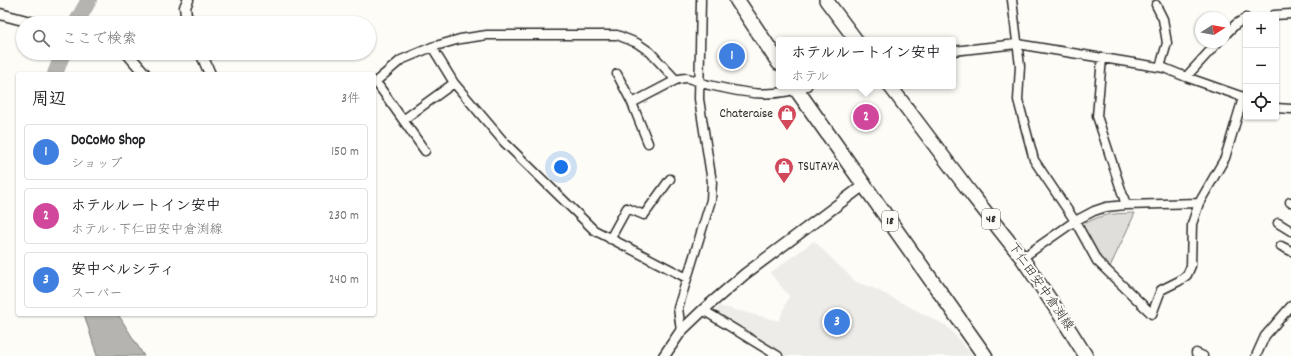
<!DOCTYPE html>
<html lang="ja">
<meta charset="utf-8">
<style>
:root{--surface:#fff;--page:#f2f2f2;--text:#202124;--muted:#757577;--line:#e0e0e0;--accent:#d93025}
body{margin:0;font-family:Dekko,"Klee One",sans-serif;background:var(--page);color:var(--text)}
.controls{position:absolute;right:12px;top:12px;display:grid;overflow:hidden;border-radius:4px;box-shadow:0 1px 3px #0004}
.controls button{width:36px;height:36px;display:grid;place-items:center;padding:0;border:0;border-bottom:1px solid var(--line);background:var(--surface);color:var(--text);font:20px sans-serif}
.compass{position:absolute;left:1195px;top:12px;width:36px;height:36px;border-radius:50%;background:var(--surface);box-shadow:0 1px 3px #0004;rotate:79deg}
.you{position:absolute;left:561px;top:167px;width:14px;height:14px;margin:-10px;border:3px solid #fff;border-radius:50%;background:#1a73e8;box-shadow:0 0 0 6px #1a73e833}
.badge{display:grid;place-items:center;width:26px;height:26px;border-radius:50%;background:var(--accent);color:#fff;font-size:13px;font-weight:700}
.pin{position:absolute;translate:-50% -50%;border:2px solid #fff;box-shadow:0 1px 4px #0006}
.popup{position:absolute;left:776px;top:37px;width:180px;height:52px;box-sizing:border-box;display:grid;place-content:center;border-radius:4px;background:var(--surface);filter:drop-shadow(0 1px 3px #0005);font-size:13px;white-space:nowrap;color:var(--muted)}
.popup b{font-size:15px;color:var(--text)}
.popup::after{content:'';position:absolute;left:50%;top:100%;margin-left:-8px;border:8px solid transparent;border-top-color:var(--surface)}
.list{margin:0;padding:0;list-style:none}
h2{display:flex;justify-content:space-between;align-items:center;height:52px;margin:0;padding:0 16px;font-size:17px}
h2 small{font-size:13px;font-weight:400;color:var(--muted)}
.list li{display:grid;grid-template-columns:26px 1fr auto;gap:12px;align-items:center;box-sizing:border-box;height:56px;margin:0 8px 8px;padding:0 8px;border:1px solid var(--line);border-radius:4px}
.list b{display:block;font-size:15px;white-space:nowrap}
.list p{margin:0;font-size:13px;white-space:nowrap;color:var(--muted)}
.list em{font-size:13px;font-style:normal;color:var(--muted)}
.icon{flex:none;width:22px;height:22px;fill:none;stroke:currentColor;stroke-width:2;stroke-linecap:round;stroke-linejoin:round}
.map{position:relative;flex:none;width:1291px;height:356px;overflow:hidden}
.search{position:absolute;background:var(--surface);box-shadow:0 1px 3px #0004;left:16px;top:16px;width:360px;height:44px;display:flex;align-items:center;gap:10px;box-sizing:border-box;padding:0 14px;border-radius:22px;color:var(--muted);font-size:15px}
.panel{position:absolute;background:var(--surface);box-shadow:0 1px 3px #0004;left:16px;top:72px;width:360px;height:244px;border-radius:4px}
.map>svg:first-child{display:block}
.built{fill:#edece8}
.green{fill:#dfdeda;stroke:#858482}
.water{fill:#b5b4b1;stroke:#7e7d7b}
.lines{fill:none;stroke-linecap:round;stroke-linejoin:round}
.river{stroke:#b5b4b1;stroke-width:16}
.minor-casing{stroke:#2b2b2b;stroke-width:11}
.tertiary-casing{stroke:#2b2b2b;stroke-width:13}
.primary-casing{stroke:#2b2b2b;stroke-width:16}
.trunk-casing{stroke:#2b2b2b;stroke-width:17}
.minor{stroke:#fdfcf7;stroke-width:8}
.tertiary{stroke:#fdfcf7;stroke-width:10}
.primary{stroke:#fdfcf7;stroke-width:13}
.trunk{stroke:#fdfcf7;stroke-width:14}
.labels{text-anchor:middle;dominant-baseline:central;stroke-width:4;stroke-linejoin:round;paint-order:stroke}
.shield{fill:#fdfcf7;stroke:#6a6a68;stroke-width:1}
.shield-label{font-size:12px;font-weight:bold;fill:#2b2b2b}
.poi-label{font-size:13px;fill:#2b2b2b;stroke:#fdfcf7;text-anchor:end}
.street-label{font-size:13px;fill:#2b2b2b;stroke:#fdfcf7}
</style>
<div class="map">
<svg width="1291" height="356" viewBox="0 0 1291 356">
<rect width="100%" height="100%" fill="#fdfcf7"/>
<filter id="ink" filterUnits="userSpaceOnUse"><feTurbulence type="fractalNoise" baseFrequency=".025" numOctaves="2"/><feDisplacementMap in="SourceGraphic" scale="8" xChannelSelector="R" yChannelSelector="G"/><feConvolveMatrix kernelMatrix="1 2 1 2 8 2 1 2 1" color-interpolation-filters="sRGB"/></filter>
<g filter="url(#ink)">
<path class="built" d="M814 241 856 282 873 288 947 326 973 356H782L714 315 719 306 779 321 789 296 770 273Z"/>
<path class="green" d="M1135 213 1109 269 1098 260 1082 225C1104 213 1111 214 1135 213Z"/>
<path class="water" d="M84 314H118L144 356H97Z"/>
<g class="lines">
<path class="river" d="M76 23 89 0
M55 74 63 53"/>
<g class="minor-casing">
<path id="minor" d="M1012 0 1020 66 1018 100 1034 160 1075 221 1097 261 1152 314 1161 290 1179 281 1187 275 1191 266 1192 224 1199 203 1225 158 1243 98 1246 95
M1156 5 1163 19 1167 43 1160 67
M1274 15 1291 14
M1225 35 1236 24 1246 18
M432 47 454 83 504 142 594 230 687 278
M953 51 1017 44 1164 68 1186 77 1246 98
M1102 58 1097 116 1126 205
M617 74 632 103 648 143
M1186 77 1218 42
M376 82 425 151
M374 83 401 60 432 47 460 39 487 35H617L637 43 650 52 676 80C679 79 683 78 686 78 691 78 703 84 709 85 744 93 772 99 807 86
M632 103 676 80
M1276 108 1291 109
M403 120 454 83
M1290 202H1291
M1278 223 1291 231
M610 239 627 208 644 215 670 179
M1281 246 1291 251
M1022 258 1075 221 1094 211 1106 207 1126 205 1199 203
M703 310 778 356
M681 331 678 308 711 200 712 182 699 99 701 0
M1196 353 1203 356
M1256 356 1265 336 1291 306"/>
</g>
<g class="tertiary-casing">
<path id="tertiary" d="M0 14 34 23
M187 23 185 7 188 0
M127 53 145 74
M201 53 210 74
M664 356 681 331 703 310 745 274 864 185"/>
</g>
<g class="primary-casing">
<path id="primary" d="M826 0 856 40
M890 86 973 196 1022 258 1057 310 1086 356"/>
</g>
<g class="trunk-casing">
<path id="trunk" d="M737 0 779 63
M794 86 985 356"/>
</g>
<use href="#minor" class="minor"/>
<use href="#tertiary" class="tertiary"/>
<use href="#primary" class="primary"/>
<use href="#trunk" class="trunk"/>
</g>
</g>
<defs>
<g id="shop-pin" transform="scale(1)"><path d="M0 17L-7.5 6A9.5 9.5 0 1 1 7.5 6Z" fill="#d1495b" stroke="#fdfcf7"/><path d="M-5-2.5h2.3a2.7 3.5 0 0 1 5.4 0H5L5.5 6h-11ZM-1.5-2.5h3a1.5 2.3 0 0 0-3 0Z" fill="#fff"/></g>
</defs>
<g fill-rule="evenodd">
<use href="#shop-pin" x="787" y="114"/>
<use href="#shop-pin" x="784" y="167"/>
</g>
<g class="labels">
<g class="shield">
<rect x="982" y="209" width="18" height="20" rx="3"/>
<rect x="882" y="211" width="16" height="20" rx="3"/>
</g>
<g class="shield-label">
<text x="991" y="219">48</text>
<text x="890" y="221">18</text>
</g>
<g class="poi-label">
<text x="773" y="114">Chateraise</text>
<text x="798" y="167" text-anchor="start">TSUTAYA</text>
</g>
<g class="street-label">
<text transform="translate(1040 287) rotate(55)">下仁田安中倉渕線</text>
</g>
</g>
</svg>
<div class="controls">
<button>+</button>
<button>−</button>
<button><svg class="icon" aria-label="locate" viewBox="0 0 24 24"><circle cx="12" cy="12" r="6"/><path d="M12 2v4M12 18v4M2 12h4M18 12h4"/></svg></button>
</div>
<svg class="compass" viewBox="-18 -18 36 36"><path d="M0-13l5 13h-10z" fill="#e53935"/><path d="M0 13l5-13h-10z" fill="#757577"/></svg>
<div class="you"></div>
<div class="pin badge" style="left:732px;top:56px;background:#3f7fe0">1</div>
<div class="pin badge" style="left:866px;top:117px;background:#d1479c">2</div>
<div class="popup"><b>ホテルルートイン安中</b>ホテル</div>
<div class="pin badge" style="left:837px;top:322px;background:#3f7fe0">3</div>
<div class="search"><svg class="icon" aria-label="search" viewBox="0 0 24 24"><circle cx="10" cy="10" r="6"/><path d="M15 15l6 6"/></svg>ここで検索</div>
<section class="panel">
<h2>周辺<small>3件</small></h2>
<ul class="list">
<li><span class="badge" style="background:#3f7fe0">1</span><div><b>DoCoMo Shop</b><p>ショップ</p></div><em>150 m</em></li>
<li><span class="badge" style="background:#d1479c">2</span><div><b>ホテルルートイン安中</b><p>ホテル · 下仁田安中倉渕線</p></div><em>230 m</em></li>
<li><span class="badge" style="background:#3f7fe0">3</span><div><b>安中ベルシティ</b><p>スーパー</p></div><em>240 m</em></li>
</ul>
</section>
</div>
